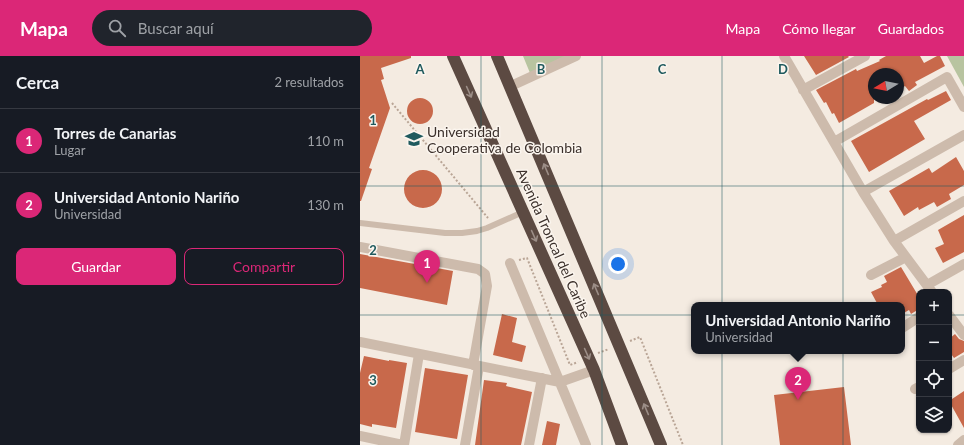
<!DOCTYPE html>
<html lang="es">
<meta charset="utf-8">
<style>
:root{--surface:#171b24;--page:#20242c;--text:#f1f3f6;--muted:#9ea1a6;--line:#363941;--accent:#db2777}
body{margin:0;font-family:Lato,sans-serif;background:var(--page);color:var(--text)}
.controls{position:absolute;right:12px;bottom:12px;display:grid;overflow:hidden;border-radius:8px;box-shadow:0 1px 3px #0004}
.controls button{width:36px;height:36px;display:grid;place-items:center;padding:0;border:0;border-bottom:1px solid var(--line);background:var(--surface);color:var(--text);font:20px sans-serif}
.compass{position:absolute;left:508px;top:12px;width:36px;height:36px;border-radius:50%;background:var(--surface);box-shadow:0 1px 3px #0004;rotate:260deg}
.you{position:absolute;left:258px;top:208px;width:14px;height:14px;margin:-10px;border:3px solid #fff;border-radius:50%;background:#1a73e8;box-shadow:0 0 0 6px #1a73e833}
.badge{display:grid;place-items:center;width:26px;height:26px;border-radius:50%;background:var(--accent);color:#fff;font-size:13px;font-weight:700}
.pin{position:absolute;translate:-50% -33px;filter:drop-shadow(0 1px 2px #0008)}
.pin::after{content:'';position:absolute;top:21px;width:14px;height:12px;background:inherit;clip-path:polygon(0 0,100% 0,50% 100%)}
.popup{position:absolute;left:331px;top:246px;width:214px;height:52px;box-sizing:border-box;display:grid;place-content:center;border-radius:8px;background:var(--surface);filter:drop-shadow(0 1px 3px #0005);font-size:13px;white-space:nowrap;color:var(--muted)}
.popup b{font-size:15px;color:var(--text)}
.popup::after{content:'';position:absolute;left:50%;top:100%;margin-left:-8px;border:8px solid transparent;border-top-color:var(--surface)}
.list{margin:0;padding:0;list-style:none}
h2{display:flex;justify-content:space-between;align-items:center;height:52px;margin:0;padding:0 16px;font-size:17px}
h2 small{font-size:13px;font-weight:400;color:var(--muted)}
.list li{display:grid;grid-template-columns:26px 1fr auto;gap:12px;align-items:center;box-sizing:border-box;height:64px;padding:0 16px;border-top:1px solid var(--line)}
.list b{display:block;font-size:15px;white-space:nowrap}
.list p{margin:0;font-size:13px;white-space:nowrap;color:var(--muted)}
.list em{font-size:13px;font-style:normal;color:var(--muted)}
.actions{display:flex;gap:8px;padding:12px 16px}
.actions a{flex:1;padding:9px 0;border:1px solid var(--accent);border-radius:8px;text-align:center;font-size:14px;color:var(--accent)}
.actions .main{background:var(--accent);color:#fff}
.icon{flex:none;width:22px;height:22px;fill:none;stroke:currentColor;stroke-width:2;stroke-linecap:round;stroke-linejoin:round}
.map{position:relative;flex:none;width:604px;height:389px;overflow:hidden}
header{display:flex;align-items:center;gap:24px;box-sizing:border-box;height:56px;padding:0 20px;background:var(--accent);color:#fff}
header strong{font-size:19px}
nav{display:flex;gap:22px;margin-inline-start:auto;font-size:14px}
.search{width:280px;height:36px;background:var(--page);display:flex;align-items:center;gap:10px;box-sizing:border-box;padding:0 14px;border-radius:22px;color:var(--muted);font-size:15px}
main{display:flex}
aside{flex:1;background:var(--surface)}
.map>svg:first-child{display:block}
.green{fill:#b8c4a0}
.building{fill:#c8694b}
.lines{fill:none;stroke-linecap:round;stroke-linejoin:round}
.path{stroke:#b9a596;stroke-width:2;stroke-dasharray:2 2;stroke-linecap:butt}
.lane{stroke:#cdbbac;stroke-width:6}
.street{stroke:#cdbbac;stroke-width:10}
.highway{stroke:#5c4a42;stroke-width:12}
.oneway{stroke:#9c8e87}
.grid{fill:none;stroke:#1f5a5e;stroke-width:1;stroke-opacity:0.55}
.labels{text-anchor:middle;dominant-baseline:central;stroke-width:3;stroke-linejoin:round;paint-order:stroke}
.poi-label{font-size:14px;fill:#3b302b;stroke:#fbf5ee;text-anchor:start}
.street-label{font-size:14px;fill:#3b302b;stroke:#fbf5ee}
.grid-label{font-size:13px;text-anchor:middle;font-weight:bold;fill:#1f5a5e;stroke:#fbf5ee;stroke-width:3;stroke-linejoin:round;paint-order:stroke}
</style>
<header>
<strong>Mapa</strong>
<div class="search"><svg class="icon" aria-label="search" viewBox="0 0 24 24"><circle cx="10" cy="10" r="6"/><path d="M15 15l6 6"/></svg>Buscar aquí</div>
<nav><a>Mapa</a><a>Cómo llegar</a><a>Guardados</a></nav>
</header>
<main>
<aside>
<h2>Cerca<small>2 resultados</small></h2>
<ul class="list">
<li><span class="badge">1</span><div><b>Torres de Canarias</b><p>Lugar</p></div><em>110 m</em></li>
<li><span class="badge">2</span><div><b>Universidad Antonio Nariño</b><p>Universidad</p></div><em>130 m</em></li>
</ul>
<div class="actions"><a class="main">Guardar</a><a>Compartir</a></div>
</aside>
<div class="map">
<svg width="604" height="389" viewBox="0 0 604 389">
<rect width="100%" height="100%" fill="#f4ebe1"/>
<path class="green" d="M163 0H207L170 17Z
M587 0H604V31Z"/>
<path class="building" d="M0 0H51V2L21 12 24 23 21 24 30 52 9 112 12 113 1 145H0Z
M444 0H488L489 1 456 19Z
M526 0H560L564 7 577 0H580L585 10 555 26 557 29 549 35 545 30 538 34V18H514V47L479 67 474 57 472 58 466 46 464 47 456 34 496 13 497 15 520 5 519 4Z
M586 35 591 44 554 65 565 83 509 116 491 85 567 43 568 44Z
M47 55a13 13 0 1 1 26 0a13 13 0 1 1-26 0Z
M596 101 604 115V129L589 138 591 143 577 151 574 146 559 154 558 151 544 160 529 135 569 112 572 117Z
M44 133a19 19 0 1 1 38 0a19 19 0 1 1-38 0Z
M604 159V196L583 207 575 192 584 188 578 174Z
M0 198 93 215 87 249 0 232Z
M541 211 559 241V253L551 258 549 254 542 258V249H518L511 236 522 231 521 229 527 226 524 220Z
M142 258 157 262 152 286 166 290 162 306 133 299Z
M595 278 599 283 604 285V296L594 302 589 295V283Z
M4 300 29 305V304L47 307 36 372 12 368V371L0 368V317Z
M65 312 108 319 97 383 55 376Z
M124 324 147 327 146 330 172 336 161 389H115Z
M484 331 491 389H420L414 339Z
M604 335V372L589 345Z
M187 365 200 368 196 389H182Z"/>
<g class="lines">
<path class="path" d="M32 47 128 162
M159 204 167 202 210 309 218 306
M270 285 280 281 323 389
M238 297 249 293"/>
<path class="lane" d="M0 167 85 177H102L117 175 127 172 163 156"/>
<path class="street" d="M424 0 503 136 534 185 572 236
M151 30 216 0
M443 34 505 0
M474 86 587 21 604 51
M503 136 604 79
M534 185 604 145
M0 191 118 213 125 218 127 230 113 309
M150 207 226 389
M511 219 546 201
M567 229 604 208
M589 259 604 279
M542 272 559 261
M0 286 200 326 234 314
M589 313 604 304
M555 333 559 331
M0 380 43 389
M44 389 59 298
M105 389 119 310
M169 389 182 322
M598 389 604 384"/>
<path class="highway" d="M93 0 234 314 262 389
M137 0 301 389"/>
</g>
<defs><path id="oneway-shaft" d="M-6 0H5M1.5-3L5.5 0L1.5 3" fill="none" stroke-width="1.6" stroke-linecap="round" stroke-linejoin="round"/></defs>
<g class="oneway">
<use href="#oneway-shaft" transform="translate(109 36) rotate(66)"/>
<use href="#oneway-shaft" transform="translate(186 113) rotate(-113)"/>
<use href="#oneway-shaft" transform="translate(174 180) rotate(66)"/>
<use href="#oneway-shaft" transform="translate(236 233) rotate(-113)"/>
<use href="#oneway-shaft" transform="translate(227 298) rotate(66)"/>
<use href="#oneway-shaft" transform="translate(286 353) rotate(-113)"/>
</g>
<path class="grid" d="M121 0V389M242 0V389M362 0V389M483 0V389M0 130H604M0 259H559M589 259H604"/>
<defs>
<g id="university-bare" transform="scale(1.38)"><path d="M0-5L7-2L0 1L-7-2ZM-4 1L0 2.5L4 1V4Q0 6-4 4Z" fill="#1f5a5e" stroke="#fbf5ee" stroke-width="2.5" paint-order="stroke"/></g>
</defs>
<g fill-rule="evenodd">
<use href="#university-bare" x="54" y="83"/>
</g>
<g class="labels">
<g class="poi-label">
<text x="67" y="75">Universidad<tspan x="67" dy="16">Cooperativa de Colombia</tspan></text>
</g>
<g class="street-label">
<text transform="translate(194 187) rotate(66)">Avenida Troncal del Caribe</text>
</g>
</g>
<g class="grid-label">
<text x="60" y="18">A</text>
<text x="181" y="18">B</text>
<text x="302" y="18">C</text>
<text x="423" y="18">D</text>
<text x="13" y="69">1</text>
<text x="13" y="199">2</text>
<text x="13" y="329">3</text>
</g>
</svg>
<div class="controls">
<button>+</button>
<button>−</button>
<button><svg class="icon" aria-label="locate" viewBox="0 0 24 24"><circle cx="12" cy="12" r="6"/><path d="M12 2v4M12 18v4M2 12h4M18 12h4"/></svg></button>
<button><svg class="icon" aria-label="layers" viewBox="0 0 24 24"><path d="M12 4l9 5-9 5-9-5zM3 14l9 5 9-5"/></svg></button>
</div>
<svg class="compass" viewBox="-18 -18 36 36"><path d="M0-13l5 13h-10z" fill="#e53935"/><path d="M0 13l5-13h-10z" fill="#9ea1a6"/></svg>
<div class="you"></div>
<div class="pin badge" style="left:67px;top:227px">1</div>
<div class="pin badge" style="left:438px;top:344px">2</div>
<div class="popup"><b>Universidad Antonio Nariño</b>Universidad</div>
</div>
</main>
